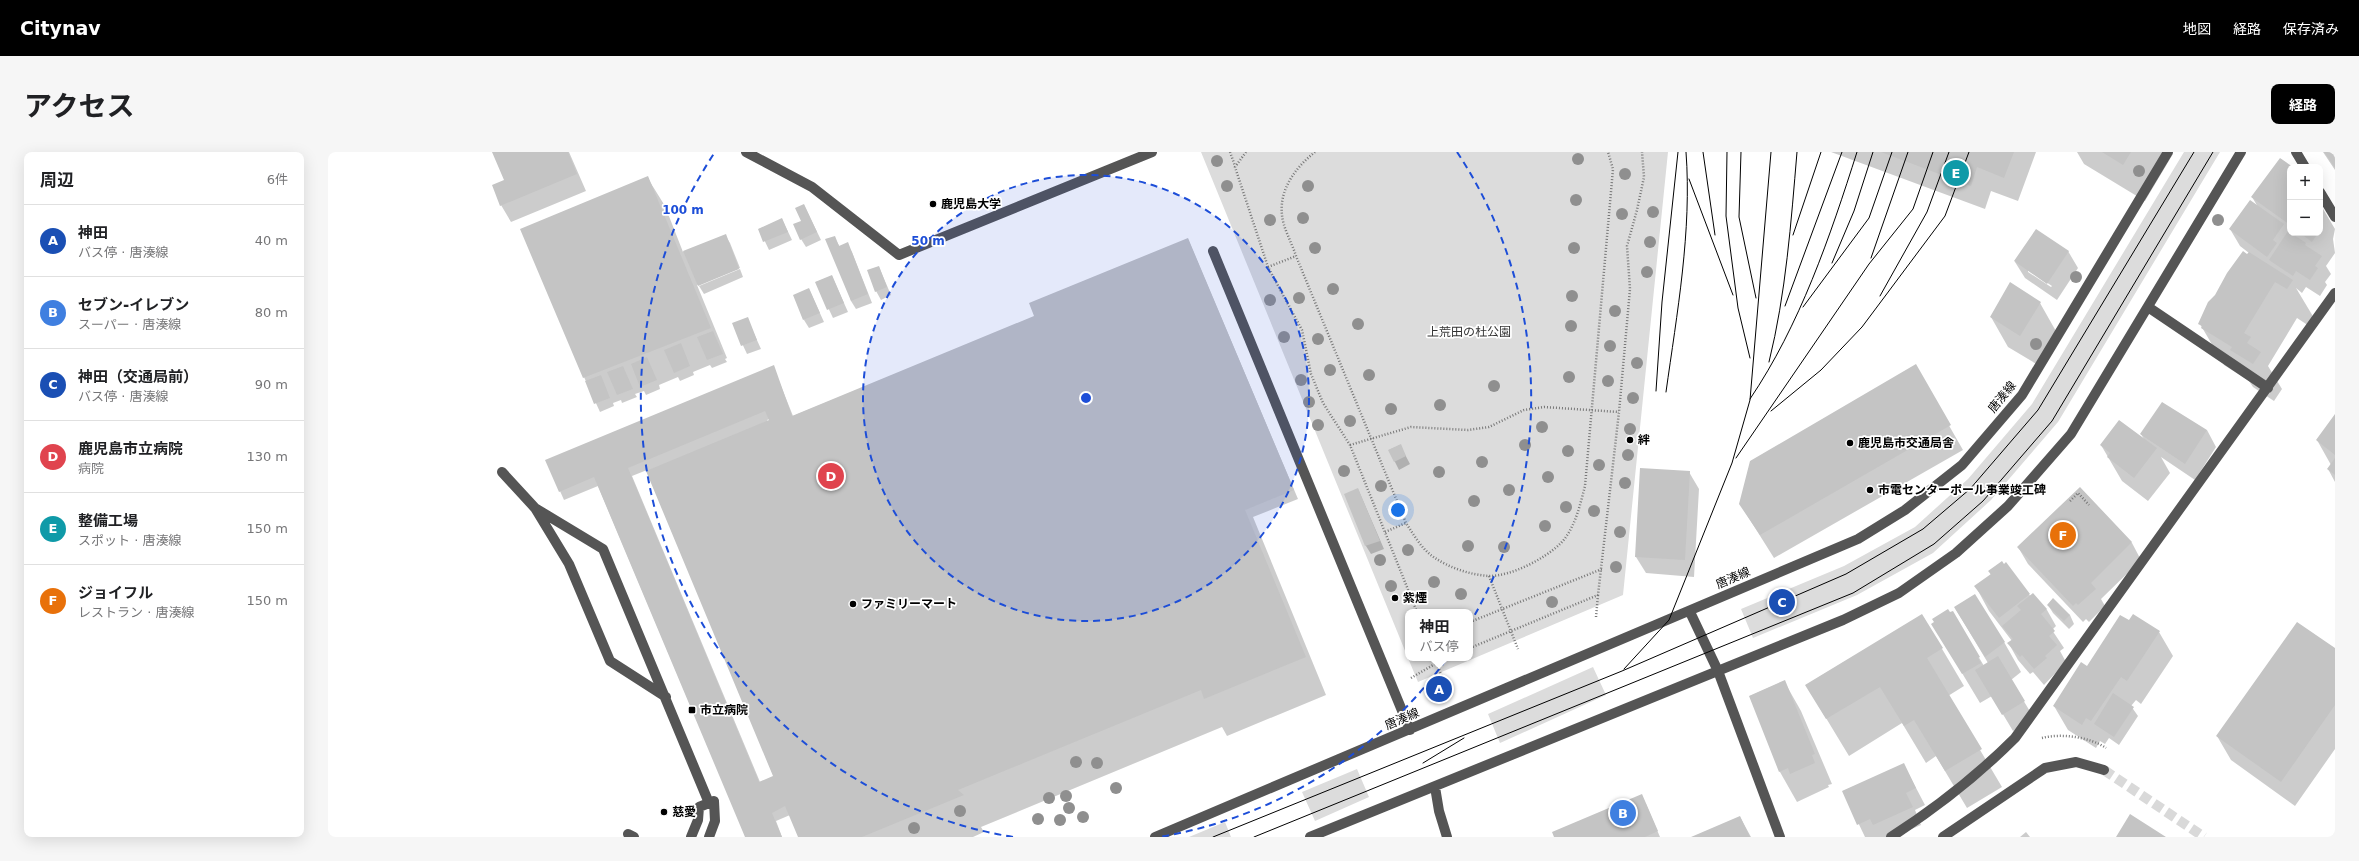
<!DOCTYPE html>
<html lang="ja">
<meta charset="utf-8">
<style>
:root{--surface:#fff;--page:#f6f6f6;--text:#202124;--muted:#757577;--line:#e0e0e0;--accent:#000}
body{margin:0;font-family:"DejaVu Sans","Noto Sans JP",sans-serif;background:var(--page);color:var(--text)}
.controls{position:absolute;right:12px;top:12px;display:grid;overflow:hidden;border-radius:8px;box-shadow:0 4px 16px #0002}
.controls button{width:36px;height:36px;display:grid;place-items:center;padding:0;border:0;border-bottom:1px solid var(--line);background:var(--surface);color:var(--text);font:20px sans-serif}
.you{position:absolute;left:1070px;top:358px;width:14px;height:14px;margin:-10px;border:3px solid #fff;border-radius:50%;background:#1a73e8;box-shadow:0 0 0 6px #1a73e833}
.badge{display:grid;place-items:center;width:26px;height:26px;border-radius:50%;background:var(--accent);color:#fff;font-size:13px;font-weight:700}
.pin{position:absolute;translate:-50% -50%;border:2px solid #fff;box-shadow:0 1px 4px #0006}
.popup{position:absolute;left:1077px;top:457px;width:68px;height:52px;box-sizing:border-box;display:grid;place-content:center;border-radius:8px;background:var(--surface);filter:drop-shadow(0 1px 3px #0005);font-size:13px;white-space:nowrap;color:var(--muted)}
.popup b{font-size:15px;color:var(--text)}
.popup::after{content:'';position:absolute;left:50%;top:100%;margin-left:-8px;border:8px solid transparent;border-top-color:var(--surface)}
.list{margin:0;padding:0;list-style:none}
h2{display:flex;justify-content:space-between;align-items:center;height:52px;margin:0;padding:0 16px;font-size:17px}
h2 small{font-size:13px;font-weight:400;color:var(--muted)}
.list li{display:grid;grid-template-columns:26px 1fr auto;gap:12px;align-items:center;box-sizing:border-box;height:72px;padding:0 16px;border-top:1px solid var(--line)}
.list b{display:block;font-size:15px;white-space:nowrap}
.list p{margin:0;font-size:13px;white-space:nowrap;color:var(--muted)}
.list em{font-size:13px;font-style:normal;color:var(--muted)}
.map{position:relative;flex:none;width:2007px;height:685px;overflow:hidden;border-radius:8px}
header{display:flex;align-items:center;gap:24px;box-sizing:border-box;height:56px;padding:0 20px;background:var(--accent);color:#fff}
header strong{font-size:19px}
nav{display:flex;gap:22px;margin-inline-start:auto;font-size:14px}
.intro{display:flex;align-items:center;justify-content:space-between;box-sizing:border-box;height:96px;padding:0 24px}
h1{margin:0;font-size:28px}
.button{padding:10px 18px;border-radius:8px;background:var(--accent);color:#fff;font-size:14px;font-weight:700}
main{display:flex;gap:24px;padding:0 24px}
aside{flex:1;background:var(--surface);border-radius:8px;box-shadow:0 4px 16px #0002}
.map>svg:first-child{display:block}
.green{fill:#dcdcdc}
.shadow{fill:#0003;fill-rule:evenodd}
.building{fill:#c4c4c4;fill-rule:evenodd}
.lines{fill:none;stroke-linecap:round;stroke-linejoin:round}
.minor-tunnel{stroke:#d9d9d9;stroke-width:10;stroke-dasharray:10 5;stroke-linecap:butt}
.path{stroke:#777;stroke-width:2.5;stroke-dasharray:1 2;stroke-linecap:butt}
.minor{stroke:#555;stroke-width:10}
.tram{stroke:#000;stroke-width:1}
.tree{fill:#8f8f8f}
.ring{fill:none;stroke:#1d4ed8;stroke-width:2;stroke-dasharray:7 5}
.poi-dot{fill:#000;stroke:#fff;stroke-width:1.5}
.labels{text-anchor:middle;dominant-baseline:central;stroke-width:3.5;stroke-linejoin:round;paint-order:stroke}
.poi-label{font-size:12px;font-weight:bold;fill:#000;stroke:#fff;text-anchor:start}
.park-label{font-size:12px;fill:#333;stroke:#fff}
.street-label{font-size:12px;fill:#000;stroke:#fff}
.centre{fill:#1d4ed8;stroke:#fff;stroke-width:2}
.ring-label{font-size:12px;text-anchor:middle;font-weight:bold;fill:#1d4ed8;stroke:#fff;stroke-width:3.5;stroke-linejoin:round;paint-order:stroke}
</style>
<header>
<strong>Citynav</strong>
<nav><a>地図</a><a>経路</a><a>保存済み</a></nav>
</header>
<div class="intro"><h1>アクセス</h1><a class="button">経路</a></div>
<main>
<aside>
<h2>周辺<small>6件</small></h2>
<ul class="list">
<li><span class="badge" style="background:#1a4fb4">A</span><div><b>神田</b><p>バス停 · 唐湊線</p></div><em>40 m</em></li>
<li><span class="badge" style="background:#3f7fe0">B</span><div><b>セブン-イレブン</b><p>スーパー · 唐湊線</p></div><em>80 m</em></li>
<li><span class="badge" style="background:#1a4fb4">C</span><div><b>神田（交通局前）</b><p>バス停 · 唐湊線</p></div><em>90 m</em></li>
<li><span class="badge" style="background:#e0444e">D</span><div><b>鹿児島市立病院</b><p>病院</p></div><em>130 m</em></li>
<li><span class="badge" style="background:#0f9aa8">E</span><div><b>整備工場</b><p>スポット · 唐湊線</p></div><em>150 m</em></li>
<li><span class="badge" style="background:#e8710a">F</span><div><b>ジョイフル</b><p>レストラン · 唐湊線</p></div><em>150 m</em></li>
</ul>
</aside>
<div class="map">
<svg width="2007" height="685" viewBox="0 0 2007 685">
<rect width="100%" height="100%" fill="#fff"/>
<path class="green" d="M873 0H1340L1295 443 1090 530 1080 506H1142V460H1080V506Z
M1856 0H1892L1730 270 1663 348 1605 401 1529 443 1425 486 1413 457 1516 414 1587 375 1640 327 1704 252Z
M1265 515 1278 543 1172 591 1160 562Z
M1029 617 1041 645 987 669 974 640Z
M897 670 903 685H861Z"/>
<path class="shadow" d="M165 0H241L258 39 183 70 173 53 177 29Z
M1503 0H1708L1690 49 1663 39 1657 57Z
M1749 0H1844L1845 2 1817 49 1756 12Z
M1995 0H2007V18Z
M1953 7 1963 15 1962 81H1992V52L2007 77 2005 87 2007 101 1998 114 2003 122 1997 130 1999 133 1992 144 1978 135 1974 141 1968 136 1986 166 1981 174 1969 166 1940 214 1954 237 1946 249 1925 235 1921 229 1896 213 1872 172 1921 101 1912 94 1902 77 1930 55 1924 45Z
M319 25 337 54 355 100 397 83 402 91 412 116 369 133 399 206 397 207 399 210 384 216 382 213 365 220 366 223 352 229 350 225 331 233 332 237 318 243 316 239 307 242 309 245 294 251 293 248 285 251 286 254 272 260 256 225Z
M476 53 493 88 478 95 473 87Z
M454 67 464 88 441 98 431 77Z
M506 85 512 95 519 92 524 100 544 151 528 157 523 149Z
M860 87 970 347 925 365 998 543 899 584 894 575 653 675 656 680 645 685H471L462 663 448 669 454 685H418L270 334 236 348 232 339 445 214 465 264 707 165ZM442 267 444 275 439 268ZM319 318 446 625 432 630 304 324Z
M1740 99 1750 116 1729 148 1697 126 1687 110ZM1700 118 1724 134 1723 135 1700 120Z
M551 115 563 143 553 148 548 139Z
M412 117 415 125 376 142 371 134Z
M504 124 520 160 505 166 488 130Z
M481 137 496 170 481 176 476 168Z
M1712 151 1729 181 1710 213 1680 195 1663 165Z
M419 166 433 197 419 202 405 172Z
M1587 214 1635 298 1446 406 1412 352Z
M2007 264V330L2000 317 2003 313 1989 288Z
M1879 278 1888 295 1867 328 1833 305 1842 321 1820 349 1794 329 1773 293 1817 289 1813 282Z
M1072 293 1082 312 1071 318 1061 298Z
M1361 320 1371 337 1366 425 1318 421 1308 405Z
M1030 337 1056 397 1043 402 1038 394Z
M1752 337 1804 391 1813 408 1773 447 1777 454 1761 470 1758 467 1755 470 1700 412 1690 395Z
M1661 420 1703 444 1705 442 1719 458 1728 474 1724 478 1736 496 1732 499 1738 510 1716 533 1705 520 1702 522 1690 508 1681 492 1684 489 1661 459 1648 435 1663 423Z
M1720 453 1742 463 1746 472 1741 477 1725 461Z
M1627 456 1676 490 1693 520 1683 528 1706 566 1685 579 1664 544 1652 551 1622 501V462L1624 460 1656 514 1660 511Z
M1594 463 1636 534 1620 544 1674 635 1639 656 1608 604 1598 611 1574 571 1521 604 1478 533Z
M1802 469 1831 480 1845 504 1813 552 1808 548 1803 554 1810 564 1791 593 1781 586 1777 592 1772 589 1768 596 1740 578 1726 554Z
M2007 497V597L1967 654 1903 608 1889 584Z
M1456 529 1473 559 1504 632 1500 633 1501 635 1469 650 1452 620 1422 544Z
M1576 613 1597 653 1587 658 1593 673 1565 685H1537L1515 639Z
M1318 652 1332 685H1227Z
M1412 665 1423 685H1367Z
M1698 680 1702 685H1692Z"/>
<path class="building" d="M164 0H240L249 22 172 54 164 33 176 28Z
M1553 0H1686L1676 26 1649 15 1643 34Z
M1774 0H1803L1795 13Z
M1996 0H2007V16Z
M1952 6 1965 15H1962V73L1923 45Z
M320 24 383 176 255 226 192 77Z
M1922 48 1956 72 1945 88 1949 91 1939 105 1901 77Z
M476 52 489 80 472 88 465 72 473 69 467 56Z
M454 66 460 80 435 90 430 77Z
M1708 77 1741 99 1719 132 1686 109Z
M1960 79 1978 91 1977 93 1994 104 1987 114 1990 116 1982 128 1968 119 1965 124 1941 108Z
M1972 81H1990L1984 90Z
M398 82 411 117 370 134 355 99Z
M507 84 511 94 520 90 540 142 523 149 497 87Z
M860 86 966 338 917 358 978 505 876 547 873 538 630 638 636 643 534 685H470L457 654 444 661 454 685H417L266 325 231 340 217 308 446 213 464 264 706 164 701 151ZM437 259 441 268 318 319 445 624 431 630 300 316Z
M1915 99 1919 102 1921 100 1965 128 1959 137 1947 130 1916 181 1923 185 1919 191 1933 200 1925 212 1902 198 1904 195 1873 176 1874 174 1870 172 1880 150 1887 143 1899 121Z
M551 114 559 135 547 140 539 118Z
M504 123 516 151 499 158 487 130Z
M1682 130 1713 150 1692 184 1662 165Z
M481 136 492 161 475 168 465 143Z
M420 165 429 188 413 194 404 171Z
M385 179 395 202 379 208 369 185Z
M353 191 362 214 346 221 336 198Z
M319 205 329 228 312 235 303 212Z
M1588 212 1623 273 1432 383 1411 352 1422 309Z
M295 214 305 237 289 243 279 220Z
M273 223 282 246 266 252 257 229Z
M1834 250 1879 278 1857 312 1812 282Z
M2007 262V303L1988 288Z
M1791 268 1829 296 1806 326 1779 305 1782 301 1772 293Z
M1073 292 1078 304 1066 310 1060 298Z
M2007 306V323L1999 317Z
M1312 316 1362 319 1357 408 1307 405Z
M1752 335 1804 390 1763 431 1768 437 1750 453 1748 451 1745 454 1689 395Z
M1030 336 1052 389 1037 394 1016 342Z
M1674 409 1676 412 1678 410 1702 442 1671 466 1646 434 1663 422 1660 419Z
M1705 441 1719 457 1713 462 1727 479 1721 484 1729 493 1717 504 1719 506 1706 517 1694 503 1692 505 1679 491 1685 487 1674 474 1693 458 1689 454Z
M1647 442 1677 490 1657 505 1626 455Z
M1725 446 1742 463 1736 469 1719 453Z
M1620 457 1622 460 1625 459 1652 505 1650 506 1653 511 1634 522 1603 472 1606 470 1604 467Z
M1594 462 1615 496 1599 506 1654 597 1617 619 1586 568 1576 574 1552 535 1498 567 1477 533Z
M1805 462 1832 479 1799 529 1793 525 1763 569 1758 566 1754 573 1725 554 1753 510 1759 514 1792 463 1801 468Z
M1969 470 2007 496V553L1953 630 1888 584Z
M1670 504 1697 549 1674 563 1647 518Z
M1457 528 1487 602 1484 603 1487 611 1462 622 1460 616 1451 620 1421 544Z
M1785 541 1806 555 1786 585 1766 572Z
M1576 611 1588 636 1578 641 1585 655 1545 673 1542 667 1529 673 1514 639Z
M1314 642 1330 679 1317 685H1226L1224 680Z
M1802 662 1838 685H1788Z
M1412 664 1422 685H1363Z"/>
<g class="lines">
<path class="minor-tunnel" d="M1776 618 1876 685"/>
<path class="path" d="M902 0 907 14
M918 0 907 15 940 115 974 178 983 222 995 251 1022 293 1089 460
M987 0C968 15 951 37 954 63 955 76 964 91 968 104L1078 371C1086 383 1094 398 1107 406 1122 416 1143 423 1161 424 1184 424 1216 407 1232 392 1247 377 1252 353 1257 334L1285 17 1280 0
M940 115 968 104
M1022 293 1083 275 1140 278 1161 275 1196 258 1216 255 1291 260
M1742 349 1750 341 1761 353
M1057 380 1078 371
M1161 424 1190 497
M1268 465 1270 443
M1142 470 1274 417
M1142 496 1270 443 1291 260 1302 137 1299 94 1309 58 1316 25 1314 0
M1107 506 1115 528
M1083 526 1117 506
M1714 586C1733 581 1762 585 1778 596"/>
<path class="minor" d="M418 0 484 35 571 103 824 0
M1968 0 1977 15
M1992 40 2007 65
M885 99 1082 578
M1820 155 1940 236
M174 320 207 356 241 412 282 509 338 545
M207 356 275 397 381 651
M1362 460 1390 519 1452 685
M1107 635 1111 659 1119 685
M300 682 306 685
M363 685 370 668 371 655 386 649 387 669 381 685
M827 685 1530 387 1577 358 1634 313 1694 243 1840 0
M982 685 1515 468 1571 441 1628 401 1680 354 1743 282 1913 0
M1563 685C1608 656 1649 624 1687 586L2007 141
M1615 685 1717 616 1748 610 1776 618"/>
<path class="tram" d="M1375 0 1387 83
M1399 0 1398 64 1410 156 1422 206
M1413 0 1411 65 1428 146
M1361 27 1405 143
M1465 83 1493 0
M1543 106 1580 0
M1504 111 1526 59 1545 0
M1552 144 1599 60 1621 0
M1457 154 1514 0
M1475 155 1541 66 1564 0
M1441 210C1458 141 1463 71 1469 0
M1328 239 1334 150 1350 0
M1338 240C1349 161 1364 79 1358 0
M1422 247C1472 173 1502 85 1529 0
M1443 259 1493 218 1534 175 1617 64 1641 0
M1408 306 1541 112 1585 57 1605 0
M1296 517 1341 468 1404 311 1422 248 1443 0
M1095 611 1136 586
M885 685 1294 519 1518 422 1595 377 1642 337 1710 258 1866 0
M926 685 1525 441 1606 392 1655 349 1724 269 1885 0"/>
</g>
<g class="tree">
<circle cx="1250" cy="7" r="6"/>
<circle cx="889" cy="9" r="6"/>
<circle cx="1811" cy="19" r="6"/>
<circle cx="1297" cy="22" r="6"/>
<circle cx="899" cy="34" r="6"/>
<circle cx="980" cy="34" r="6"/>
<circle cx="1248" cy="48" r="6"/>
<circle cx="1325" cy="60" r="6"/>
<circle cx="1294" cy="62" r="6"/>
<circle cx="975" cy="66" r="6"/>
<circle cx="942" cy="68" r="6"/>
<circle cx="1890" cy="68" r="6"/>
<circle cx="1322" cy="90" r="6"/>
<circle cx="987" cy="96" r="6"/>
<circle cx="1246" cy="96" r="6"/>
<circle cx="1319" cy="120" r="6"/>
<circle cx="1748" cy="125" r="6"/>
<circle cx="1005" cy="137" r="6"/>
<circle cx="1244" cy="144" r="6"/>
<circle cx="971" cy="146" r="6"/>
<circle cx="942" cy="148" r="6"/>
<circle cx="1287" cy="159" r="6"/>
<circle cx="1030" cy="172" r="6"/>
<circle cx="1243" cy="174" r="6"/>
<circle cx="956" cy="185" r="6"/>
<circle cx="990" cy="187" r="6"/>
<circle cx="1708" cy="192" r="6"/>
<circle cx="1282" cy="194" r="6"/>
<circle cx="1309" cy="211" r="6"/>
<circle cx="1002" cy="218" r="6"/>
<circle cx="1041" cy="223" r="6"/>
<circle cx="1241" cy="225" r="6"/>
<circle cx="973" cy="228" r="6"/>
<circle cx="1280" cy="229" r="6"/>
<circle cx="1166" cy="234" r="6"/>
<circle cx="1305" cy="246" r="6"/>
<circle cx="981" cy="250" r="6"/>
<circle cx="1112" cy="253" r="6"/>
<circle cx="1063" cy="257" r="6"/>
<circle cx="1022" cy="269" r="6"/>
<circle cx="990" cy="273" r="6"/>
<circle cx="1214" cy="275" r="6"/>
<circle cx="1302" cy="277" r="6"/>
<circle cx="1197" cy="293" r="6"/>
<circle cx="1240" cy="299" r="6"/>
<circle cx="1300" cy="303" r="6"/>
<circle cx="1154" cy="310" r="6"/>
<circle cx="1271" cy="313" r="6"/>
<circle cx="1016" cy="319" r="6"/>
<circle cx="1111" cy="320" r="6"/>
<circle cx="1220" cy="325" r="6"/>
<circle cx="1297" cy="331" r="6"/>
<circle cx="1053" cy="334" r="6"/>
<circle cx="1181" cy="338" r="6"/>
<circle cx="1146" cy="349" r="6"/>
<circle cx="1238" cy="355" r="6"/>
<circle cx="1266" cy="359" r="6"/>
<circle cx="1217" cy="374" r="6"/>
<circle cx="1292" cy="380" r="6"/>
<circle cx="1140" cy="394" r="6"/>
<circle cx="1176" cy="395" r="6"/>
<circle cx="1080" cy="398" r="6"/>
<circle cx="1052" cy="408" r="6"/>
<circle cx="1288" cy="415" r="6"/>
<circle cx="1106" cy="430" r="6"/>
<circle cx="1063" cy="434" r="6"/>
<circle cx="1133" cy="442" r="6"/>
<circle cx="1224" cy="450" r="6"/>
<circle cx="748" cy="610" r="6"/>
<circle cx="769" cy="611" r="6"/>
<circle cx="788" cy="636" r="6"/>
<circle cx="738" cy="644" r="6"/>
<circle cx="721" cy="646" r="6"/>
<circle cx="741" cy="656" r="6"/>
<circle cx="632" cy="659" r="6"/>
<circle cx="755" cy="665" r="6"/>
<circle cx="710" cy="667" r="6"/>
<circle cx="732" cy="668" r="6"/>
<circle cx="586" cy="676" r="6"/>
</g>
<circle cx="758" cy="246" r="223" fill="#1d4ed8" fill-opacity=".12"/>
<g class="ring">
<circle cx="758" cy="246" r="223"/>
<path d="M685 685A445 445 0 0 1 387 0M1129 0A445 445 0 0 1 831 685"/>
</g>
<g class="poi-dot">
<circle cx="605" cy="52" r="4"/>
<circle cx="1302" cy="288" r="4"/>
<circle cx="1522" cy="291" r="4"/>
<circle cx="1542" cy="338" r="4"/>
<circle cx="1067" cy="446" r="4"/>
<circle cx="525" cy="452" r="4"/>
<rect x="360" y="554" width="8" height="8" rx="2"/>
<circle cx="336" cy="660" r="4"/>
</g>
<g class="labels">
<g class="poi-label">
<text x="613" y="52">鹿児島大学</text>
<text x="1310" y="288">絆</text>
<text x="1530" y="291">鹿児島市交通局舎</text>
<text x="1550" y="338">市電センターポール事業竣工碑</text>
<text x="1075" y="446">紫煙</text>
<text x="533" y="452">ファミリーマート</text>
<text x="372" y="558">市立病院</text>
<text x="344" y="660">慈愛</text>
</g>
<g class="park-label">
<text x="1141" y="180">上荒田の杜公園</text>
</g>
<g class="street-label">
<text transform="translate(1674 245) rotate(-51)">唐湊線</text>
<text transform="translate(1405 426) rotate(-23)">唐湊線</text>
<text transform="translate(1074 567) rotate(-23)">唐湊線</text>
</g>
</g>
<circle cx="758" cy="246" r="6" class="centre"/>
<g class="ring-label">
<text x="355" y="62">100 m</text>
<text x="600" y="93">50 m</text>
</g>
</svg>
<div class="controls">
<button>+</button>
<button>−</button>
</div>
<div class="you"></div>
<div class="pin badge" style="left:1111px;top:537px;background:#1a4fb4">A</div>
<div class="popup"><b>神田</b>バス停</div>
<div class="pin badge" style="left:1295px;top:661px;background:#3f7fe0">B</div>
<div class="pin badge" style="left:1454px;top:450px;background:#1a4fb4">C</div>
<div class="pin badge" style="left:503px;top:324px;background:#e0444e">D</div>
<div class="pin badge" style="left:1628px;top:21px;background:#0f9aa8">E</div>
<div class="pin badge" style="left:1735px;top:383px;background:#e8710a">F</div>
</div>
</main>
